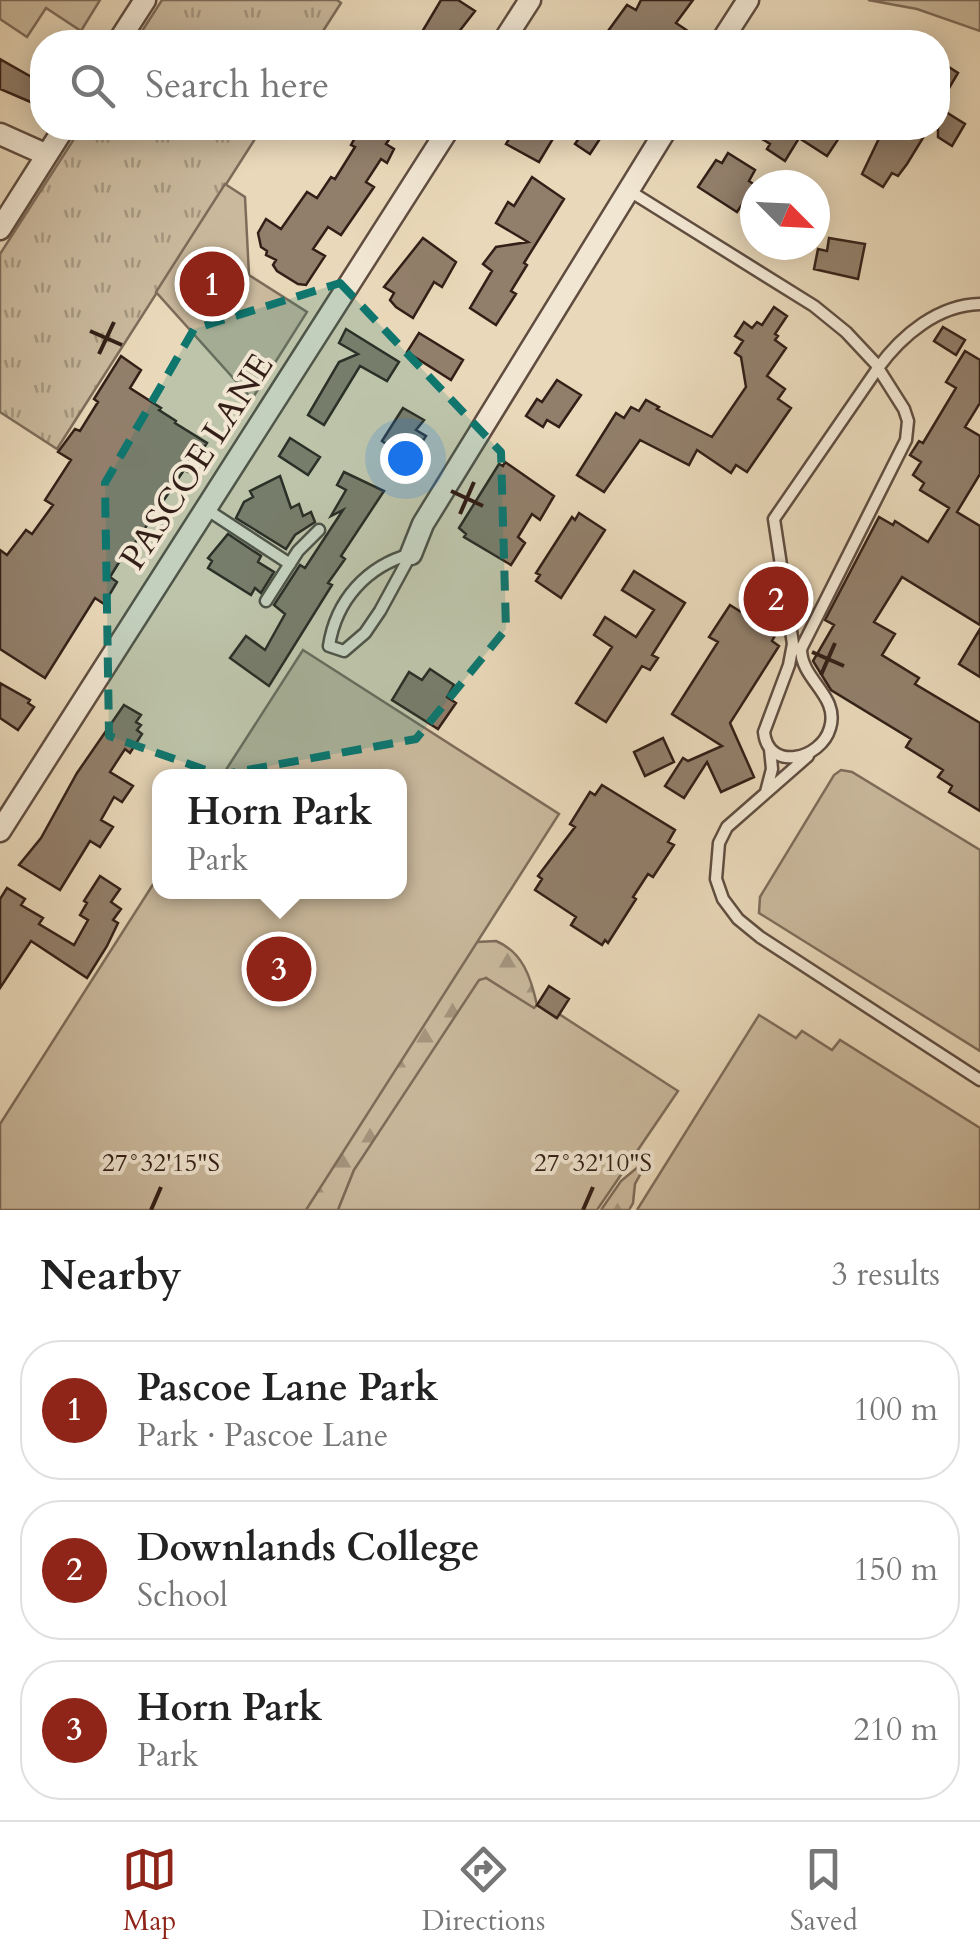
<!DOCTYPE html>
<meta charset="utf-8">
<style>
:root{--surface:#fff;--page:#f6f6f6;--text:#222;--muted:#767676;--line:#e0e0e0;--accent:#8f2418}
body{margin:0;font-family:Cardo,serif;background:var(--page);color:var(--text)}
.compass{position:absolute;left:740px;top:170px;width:90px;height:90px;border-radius:50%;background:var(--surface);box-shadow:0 5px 25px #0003;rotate:114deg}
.you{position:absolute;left:405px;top:458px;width:35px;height:35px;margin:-25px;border:8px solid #fff;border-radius:50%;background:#1a73e8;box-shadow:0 0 0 15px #1a73e833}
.badge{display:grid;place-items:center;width:65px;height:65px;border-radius:50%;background:var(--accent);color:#fff;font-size:32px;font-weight:700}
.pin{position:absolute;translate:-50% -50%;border:5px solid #fff;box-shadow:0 2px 10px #0006}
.popup{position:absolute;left:152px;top:769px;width:255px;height:130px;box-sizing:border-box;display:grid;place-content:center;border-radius:20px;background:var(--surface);filter:drop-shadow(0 2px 8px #0005);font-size:32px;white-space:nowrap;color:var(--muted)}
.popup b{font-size:38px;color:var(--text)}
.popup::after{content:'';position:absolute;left:50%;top:100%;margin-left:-20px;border:20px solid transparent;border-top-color:var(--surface)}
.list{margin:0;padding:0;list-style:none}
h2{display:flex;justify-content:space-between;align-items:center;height:130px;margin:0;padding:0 40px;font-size:42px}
h2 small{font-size:32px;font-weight:400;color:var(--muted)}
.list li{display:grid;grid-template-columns:65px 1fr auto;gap:30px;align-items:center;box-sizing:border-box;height:140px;margin:0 20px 20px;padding:0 20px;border:2px solid var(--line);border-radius:40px}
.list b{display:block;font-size:38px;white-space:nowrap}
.list p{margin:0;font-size:32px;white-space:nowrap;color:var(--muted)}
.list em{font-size:32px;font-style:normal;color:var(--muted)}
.icon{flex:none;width:55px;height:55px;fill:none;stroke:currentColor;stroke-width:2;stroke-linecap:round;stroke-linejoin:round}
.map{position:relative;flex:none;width:980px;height:1210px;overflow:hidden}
.search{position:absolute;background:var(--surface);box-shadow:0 5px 25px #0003;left:30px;right:30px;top:30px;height:110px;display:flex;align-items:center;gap:25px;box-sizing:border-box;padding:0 35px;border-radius:40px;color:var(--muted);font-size:38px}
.sheet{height:610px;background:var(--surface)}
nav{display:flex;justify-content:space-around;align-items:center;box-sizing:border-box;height:140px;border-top:2px solid var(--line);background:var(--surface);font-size:28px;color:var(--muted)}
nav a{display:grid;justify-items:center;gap:5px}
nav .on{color:var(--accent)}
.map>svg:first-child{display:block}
.grass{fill:url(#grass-tufts);stroke:#7e6c5a;stroke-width:2.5}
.forest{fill:url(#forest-firs);stroke:#7e6c5a;stroke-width:2.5}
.park{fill:#cab99d;stroke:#7e6c5a;stroke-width:2.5}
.building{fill:#927f6b;stroke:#331f17;stroke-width:2.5}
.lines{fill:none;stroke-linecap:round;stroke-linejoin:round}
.service-casing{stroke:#604d40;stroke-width:15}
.minor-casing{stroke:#604d40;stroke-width:25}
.service{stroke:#f1e6d2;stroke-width:10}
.minor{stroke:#f1e6d2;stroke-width:20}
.marked{fill:#0f766e;fill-opacity:0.2;stroke:#0f766e;stroke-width:8;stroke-dasharray:20 12;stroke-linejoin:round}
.ticks{fill:none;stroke:#331f17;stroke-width:4}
.labels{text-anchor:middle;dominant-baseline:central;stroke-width:8;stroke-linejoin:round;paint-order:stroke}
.street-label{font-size:35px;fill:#331f17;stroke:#f1e6d2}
.ticks-label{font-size:25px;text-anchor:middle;fill:#331f17;stroke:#f1e6d2;stroke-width:8;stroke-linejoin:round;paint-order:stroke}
</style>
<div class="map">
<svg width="980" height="1210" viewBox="0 0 980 1210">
<defs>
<pattern id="grass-tufts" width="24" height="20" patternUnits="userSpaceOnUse" patternTransform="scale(2.5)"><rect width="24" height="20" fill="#cab99d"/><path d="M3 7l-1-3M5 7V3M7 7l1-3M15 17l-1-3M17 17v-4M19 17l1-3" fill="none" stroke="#a5967f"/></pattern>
<pattern id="forest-firs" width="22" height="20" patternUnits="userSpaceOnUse" patternTransform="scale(2.5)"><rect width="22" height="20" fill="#cab99d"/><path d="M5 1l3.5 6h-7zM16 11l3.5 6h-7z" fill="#a5967f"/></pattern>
</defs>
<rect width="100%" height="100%" fill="#e9d8b9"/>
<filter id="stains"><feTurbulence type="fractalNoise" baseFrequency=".002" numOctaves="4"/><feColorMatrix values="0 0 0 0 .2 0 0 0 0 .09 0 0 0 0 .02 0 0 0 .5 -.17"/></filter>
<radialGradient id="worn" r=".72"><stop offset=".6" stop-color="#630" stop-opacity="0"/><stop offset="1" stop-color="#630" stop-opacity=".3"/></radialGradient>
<path class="grass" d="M162 0H337L341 3 316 42H135Z
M81 128H262L57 449 0 412V254Z"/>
<path class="forest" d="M496 941C523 952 531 978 537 1005L534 1009 486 978 354 1170 338 1210H285L476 942Z
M650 1157 635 1184 633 1203 629 1210H601L621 1181Z"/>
<path class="park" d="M0 0H100L81 31 46 8 27 37 0 19Z
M868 0H980V31L917 9Z
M225 184 245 197 249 275 307 312 252 399 156 292Z
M303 650 559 814 306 1210H0V1124L159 875V892H399V776H222Z
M841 770 852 772 980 850V1051L759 913 760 897 834 775Z
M486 978 534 1008 537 1005 556 1018 559 1014 678 1091 597 1210H338L354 1170 479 980Z
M759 1015 796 1038 802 1031 832 1050 840 1040 980 1128V1210H637Z"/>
<path class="building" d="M441 0H458L475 11 451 42H416Z
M641 0H693L676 23 688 31 681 42 669 35 664 42H600L627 5 636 10Z
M0 59 42 83 33 103 0 89Z
M938 60 958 73 938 107Z
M938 107 965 124 952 146 938 137Z
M371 128H397L386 144 394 149 387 163 381 159 366 182 374 187 341 235 328 227 313 249 325 256 306 285 298 284 277 271 273 265 276 260 266 255 267 251 261 247 258 233 266 219 281 229 307 192 317 198 331 177 335 179 355 147 351 145 360 129 368 134Z
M522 128H538L554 137 539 162 506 144 515 129 520 131Z
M586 128H607L590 154 575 144Z
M745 128H829L841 135 827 156 799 138 785 161 767 149 770 144Z
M884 128H929L907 164 898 176 892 173 883 187 862 174Z
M728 153 755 170 749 181 755 185 737 212 698 187 716 160 722 163Z
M532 177 564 199 524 263 527 265 511 291 516 294 496 325 470 308 492 271 483 264 496 247 528 242 496 223 508 202 514 206Z
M423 238 456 262 442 287 434 282 413 318 396 307 390 300 394 293 384 287Z
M829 238 865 244 858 279 814 269 818 249 827 251Z
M774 307 787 316 775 334 778 336 775 340 786 348 767 376 785 389 778 399 791 408 747 472 736 465 731 473 697 450 689 465 640 440 604 492 577 475 616 413 624 418 631 407 639 411 646 400 659 407 657 409 712 437 746 387 741 357 735 353 743 341 735 336 744 322 752 328 757 322 762 325Z
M943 327 965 340 956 355 934 341Z
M346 329 399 362 387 381 360 366 324 425 308 415 339 362 358 354 339 343Z
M419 333 463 360 451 380 407 352Z
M965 351 980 360V403L965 427 980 436V474L957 512 980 526V625L902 577 874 622 895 634 882 655 919 678 915 684 980 723V811L949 792 952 786 938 777 943 770 906 747 911 739 831 690 813 661 834 625 825 620 879 517 893 525 895 521 928 542 949 508 920 490 924 483 913 475 921 462 910 455 919 441 923 443 956 388 946 382Z
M121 356 141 370 130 388 161 408 159 410 176 421 175 423 207 443 188 472 184 470 129 552 126 551 110 577 117 582 104 604 95 598 45 678 0 649V550L7 555 26 530 32 534 53 505 45 500 71 460 58 452 75 429 80 431 98 402 94 399Z
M557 380 581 395 559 427 547 420 543 427 526 416 537 399 542 402Z
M403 408 424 420 416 430 426 436 410 462 382 441Z
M290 438 320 457 308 475 279 456Z
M505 462 554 496 540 520 532 514 518 537 525 543 511 565 464 537 466 534 459 528 499 464 503 466Z
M344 472 384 491 341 556 345 559 328 583 332 585 269 686 230 658 246 636 265 650 285 614 274 605 300 565 305 568 343 510 331 516 346 490 337 485Z
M280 476 291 508 299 504 303 516 311 512 315 522 295 535 286 549 236 518 244 502 253 497 250 491Z
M579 513 605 530 561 598 536 581 540 575 536 573 572 517 575 520Z
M228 534 261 556 258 562 274 572 261 593 255 588 251 595 208 568 212 561 208 558Z
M634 571 685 603 652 655 658 658 650 670 642 666 606 722 576 703 612 647 594 635 605 617 636 637 654 610 622 590Z
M730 605 776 634 772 641 779 646 730 723 754 777 721 792 707 762 684 798 665 786 683 758 688 761 722 746 672 714 718 642 709 637Z
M980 629V677L959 664Z
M430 669 454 685 447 697 456 703 438 729 392 700 409 672 422 680Z
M0 683 30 700 28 703 34 707 18 730 0 718Z
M124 705 141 715 136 722 141 725 137 730 142 734 130 753 125 749 110 772 133 786 122 802 114 797 101 820 113 827 100 847 90 841 60 890 19 865 41 838 77 773Z
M663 738 674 762 645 776 634 752Z
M602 785 675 830 668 842 674 845 653 877 648 874 633 897 636 899 608 943 605 940 602 945 571 925 576 917 535 890 542 879 538 876 575 827 570 824 590 792 595 795Z
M100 876 120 889 111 902 121 909 113 920 118 923 107 946 87 978 31 941 0 988V899L7 888 25 899 21 905 43 918 39 924 74 945 88 920 80 915 87 903 84 901Z
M549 986 569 999 557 1018 537 1005Z"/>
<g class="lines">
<g class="service-casing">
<path id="service" d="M628 190 814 306 846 332 876 364 878 368 904 409 908 421 906 440 801 649C801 680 840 696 830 728 821 760 768 772 764 732L789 665 793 644 774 519 878 368C902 335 938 305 980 304
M206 509 290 564
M411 554 380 611 365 633 344 651 329 646C336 600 367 566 411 554Z
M266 601 298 551 319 530
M808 756 727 827 719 843 716 879 723 899 738 919 760 937 980 1080
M766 792 772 769 770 749"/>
</g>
<g class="minor-casing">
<path id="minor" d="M118 42 145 0
M503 42 530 0
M721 42 748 0
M0 134 47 155
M0 229 64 128
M411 554 423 524 667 128
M0 831 449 128"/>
</g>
<use href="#service" class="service"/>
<use href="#minor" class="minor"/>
</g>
<path class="marked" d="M340 283 501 452 506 629 416 739 220 775 109 736 105 483 194 329Z"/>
<path class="ticks" d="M90 331 122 345M99 354 114 322M451 491 483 506M460 514 474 482M812 652 844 666M821 675 835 643M151 1210 161 1187M583 1210 593 1187"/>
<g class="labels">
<g class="street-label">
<text transform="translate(197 462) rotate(-57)">PASCOE LANE</text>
</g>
</g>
<g class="ticks-label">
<text x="161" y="1171">27°32'15"S</text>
<text x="593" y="1171">27°32'10"S</text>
</g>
<rect width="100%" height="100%" filter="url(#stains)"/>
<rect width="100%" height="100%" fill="url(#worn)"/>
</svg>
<svg class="compass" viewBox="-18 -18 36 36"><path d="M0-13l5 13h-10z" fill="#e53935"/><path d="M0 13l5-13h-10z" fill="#767676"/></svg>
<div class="you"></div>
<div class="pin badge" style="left:212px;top:284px">1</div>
<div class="pin badge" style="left:776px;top:599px">2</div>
<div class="pin badge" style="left:279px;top:969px">3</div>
<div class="popup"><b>Horn Park</b>Park</div>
<div class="search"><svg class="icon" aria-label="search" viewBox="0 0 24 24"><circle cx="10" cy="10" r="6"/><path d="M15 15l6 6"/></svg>Search here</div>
</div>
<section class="sheet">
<h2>Nearby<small>3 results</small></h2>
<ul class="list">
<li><span class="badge">1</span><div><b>Pascoe Lane Park</b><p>Park · Pascoe Lane</p></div><em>100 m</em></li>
<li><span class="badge">2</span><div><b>Downlands College</b><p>School</p></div><em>150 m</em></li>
<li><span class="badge">3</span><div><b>Horn Park</b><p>Park</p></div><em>210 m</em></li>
</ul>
</section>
<nav>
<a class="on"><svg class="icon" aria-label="map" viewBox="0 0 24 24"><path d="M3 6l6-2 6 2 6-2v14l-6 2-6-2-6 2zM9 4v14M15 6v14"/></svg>Map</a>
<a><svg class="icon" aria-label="directions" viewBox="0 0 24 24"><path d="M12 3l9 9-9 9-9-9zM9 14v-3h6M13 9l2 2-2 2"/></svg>Directions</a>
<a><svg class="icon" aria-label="saved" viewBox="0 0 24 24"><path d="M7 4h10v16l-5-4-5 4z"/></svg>Saved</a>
</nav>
